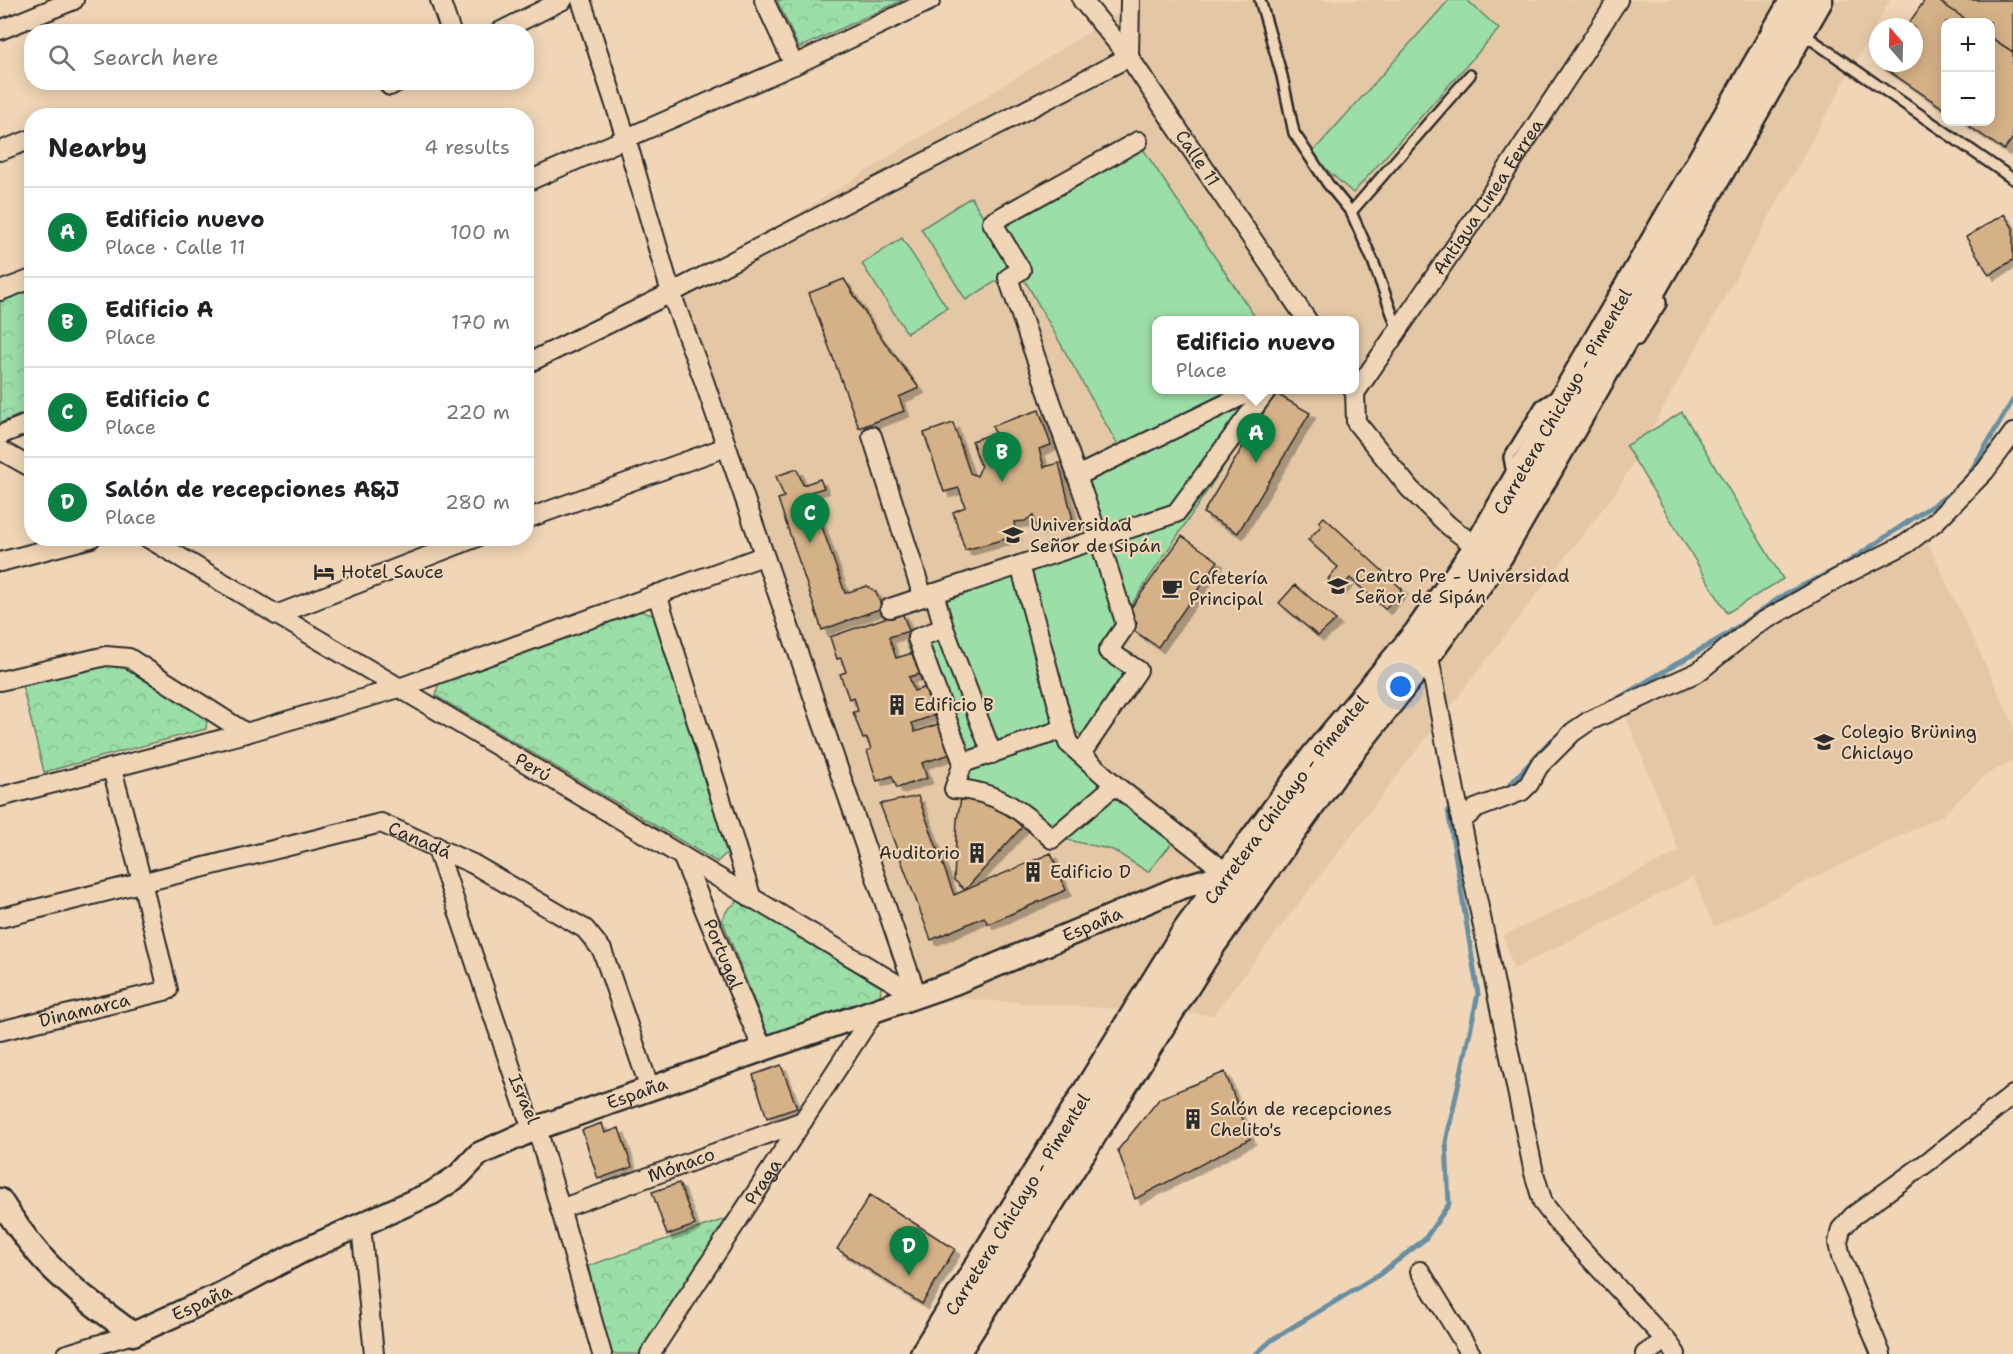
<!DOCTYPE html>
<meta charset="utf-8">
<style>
:root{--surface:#fff;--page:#f6f6f6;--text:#202124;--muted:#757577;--line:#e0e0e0;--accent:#0b8043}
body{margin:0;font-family:"Shantell Sans",sans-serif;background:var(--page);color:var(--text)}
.controls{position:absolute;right:18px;top:18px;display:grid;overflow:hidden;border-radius:12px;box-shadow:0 3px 15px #0003}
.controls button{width:54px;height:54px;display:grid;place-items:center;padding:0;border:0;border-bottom:2px solid var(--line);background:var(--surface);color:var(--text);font:30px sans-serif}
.compass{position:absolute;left:1869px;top:18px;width:54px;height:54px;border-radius:50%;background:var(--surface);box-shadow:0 3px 15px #0003;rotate:340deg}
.you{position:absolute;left:1401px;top:687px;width:21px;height:21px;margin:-15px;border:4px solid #fff;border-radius:50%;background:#1a73e8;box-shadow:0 0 0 9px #1a73e833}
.badge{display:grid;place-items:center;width:39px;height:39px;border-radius:50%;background:var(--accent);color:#fff;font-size:20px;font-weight:700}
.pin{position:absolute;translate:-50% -50px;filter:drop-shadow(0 2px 3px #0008)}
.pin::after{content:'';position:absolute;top:32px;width:21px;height:18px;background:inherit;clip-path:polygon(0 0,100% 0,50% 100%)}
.popup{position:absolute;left:1152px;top:316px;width:207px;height:78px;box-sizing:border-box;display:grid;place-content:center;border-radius:12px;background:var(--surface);filter:drop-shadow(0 2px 4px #0005);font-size:20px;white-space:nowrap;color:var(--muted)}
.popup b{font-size:22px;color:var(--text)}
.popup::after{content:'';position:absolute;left:50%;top:100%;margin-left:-12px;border:12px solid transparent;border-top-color:var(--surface)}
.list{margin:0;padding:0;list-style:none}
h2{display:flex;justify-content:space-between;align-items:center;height:78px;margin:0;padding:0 24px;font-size:26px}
h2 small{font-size:20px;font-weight:400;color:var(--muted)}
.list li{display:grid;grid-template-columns:39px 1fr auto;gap:18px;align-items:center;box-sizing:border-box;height:90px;padding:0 24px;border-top:2px solid var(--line)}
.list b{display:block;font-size:22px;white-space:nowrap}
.list p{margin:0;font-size:20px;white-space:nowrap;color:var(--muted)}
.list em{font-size:20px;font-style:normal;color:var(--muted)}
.icon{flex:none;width:33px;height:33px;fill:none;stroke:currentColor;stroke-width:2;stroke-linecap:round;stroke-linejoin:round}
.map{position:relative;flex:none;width:2013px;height:1354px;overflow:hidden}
.search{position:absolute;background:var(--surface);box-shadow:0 3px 15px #0003;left:24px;top:24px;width:510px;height:66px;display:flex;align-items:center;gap:15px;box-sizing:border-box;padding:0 21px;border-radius:24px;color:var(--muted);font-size:22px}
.panel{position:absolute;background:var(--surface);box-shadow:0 3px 15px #0003;left:24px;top:108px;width:510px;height:438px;border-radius:24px}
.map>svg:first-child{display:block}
.built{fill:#e4c8a6;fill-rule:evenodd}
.grass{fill:#9cdea8;stroke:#64846a;stroke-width:1.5}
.park{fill:url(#park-crowns);stroke:#64846a;stroke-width:1.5}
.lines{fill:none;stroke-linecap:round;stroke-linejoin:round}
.stream{stroke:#688fa2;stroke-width:5}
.building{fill:#d5b187;stroke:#2b2b2b;stroke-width:1.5;filter:url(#shadow)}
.service-casing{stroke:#2b2b2b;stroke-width:14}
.minor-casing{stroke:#2b2b2b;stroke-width:22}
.tertiary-casing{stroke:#2b2b2b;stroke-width:27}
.primary-casing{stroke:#2b2b2b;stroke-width:33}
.service{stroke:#f0d6b7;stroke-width:9}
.minor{stroke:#f0d6b7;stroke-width:18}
.tertiary{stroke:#f0d6b7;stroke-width:22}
.primary{stroke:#f0d6b7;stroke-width:28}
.labels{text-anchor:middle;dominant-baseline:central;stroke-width:4.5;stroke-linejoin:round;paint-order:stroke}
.street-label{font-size:18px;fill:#2b2b2b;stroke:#f0d6b7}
.poi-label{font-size:18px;fill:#2b2b2b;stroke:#f0d6b7;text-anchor:start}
</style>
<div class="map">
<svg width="2013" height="1354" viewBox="0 0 2013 1354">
<defs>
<pattern id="park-crowns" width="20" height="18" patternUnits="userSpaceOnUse" patternTransform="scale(1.5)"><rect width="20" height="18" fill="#9cdea8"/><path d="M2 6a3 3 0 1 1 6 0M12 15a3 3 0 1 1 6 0" fill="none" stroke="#87bf91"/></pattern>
<filter id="shadow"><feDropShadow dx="5.5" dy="5.5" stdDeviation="0" flood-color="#0004"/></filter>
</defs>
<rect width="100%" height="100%" fill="#f0d6b7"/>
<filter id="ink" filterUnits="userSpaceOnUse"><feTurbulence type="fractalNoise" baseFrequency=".0167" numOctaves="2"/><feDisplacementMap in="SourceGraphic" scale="12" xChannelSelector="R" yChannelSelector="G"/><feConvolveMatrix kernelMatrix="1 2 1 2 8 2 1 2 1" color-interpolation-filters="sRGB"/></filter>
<g filter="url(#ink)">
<path class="built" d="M1140 0H1890L1618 489 1213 1015 917 996 671 293ZM1157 320H1355V390H1157Z
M1927 541 2013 723V760L1983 777 1943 815 1714 927 1693 877 1514 969 1503 936 1679 852 1626 716 1725 665 1729 655 1759 635 1821 597 1846 588Z"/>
<path class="grass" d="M1449 0H1467L1499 29 1353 193 1310 155Z
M1141 146 1257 320H1157V390H1239L1120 449 992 222Z
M971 197 1016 269 966 300 921 229Z
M902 238 947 308 907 333 862 264Z
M1255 394 1269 398 1100 652 1130 673 1087 740 1067 724 955 763 906 642 952 625 943 596 1106 544 1083 478Z
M1682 412 1783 579 1727 613 1626 446Z
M1066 731 1183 830 1148 872 1113 850 1059 838 960 783 956 771Z"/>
<path class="park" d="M777 0H903L799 48Z
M31 290V410L0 423V302Z
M640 611 653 615 731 849 717 862 436 696 438 684Z
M107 661 118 664 207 718 206 729 44 772 22 685Z
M740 900 881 987 880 997 776 1036 767 1033 722 919 728 909Z
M731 1217 644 1354H609L588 1266Z"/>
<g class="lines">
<path class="stream" d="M1968 476 2013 400
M1617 699 1724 636 1785 594 1839 568 1951 493
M1503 789 1507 788 1548 743 1558 736
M1256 1354 1273 1339 1380 1274 1425 1239 1449 1204 1446 1142 1478 994 1448 810 1475 800"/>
</g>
<path class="building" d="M1925 0H1937L1970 22H1946V110L1880 65 1881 63H1914V27H1906Z
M1937 0H2013V52L1990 37V22H1970Z
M1990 37 2013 52V138L2004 150 1963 122H1990Z
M2004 214 2013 228V260L1989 275 1966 237Z
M844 279 877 332 919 388 899 397 904 411 859 428 809 293Z
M1275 393 1310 413 1238 533 1203 513Z
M1039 410 1051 445 1039 449 1044 467 1059 463 1073 520 1037 530 1033 515 1025 521 1014 522 1016 536 965 550 953 512 965 507 959 488 944 492 924 433 953 423 970 473 977 476 981 467 972 441 995 433 992 426Z
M797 469 803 485 820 479 824 488 810 492 845 593 867 586 876 592 882 608 822 630 778 499 784 497 776 476Z
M1324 517 1402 589 1385 609 1350 578 1340 590 1328 579 1338 567 1308 540 1322 525 1319 522Z
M1182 536 1218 561 1158 647 1133 630 1137 623 1126 615Z
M1295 585 1336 620 1318 636 1279 603Z
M902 612 909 631 889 637 896 658 916 652 923 673 909 677 914 691 932 685 941 713 912 723 915 732 947 721 957 752 922 763 927 778 897 788 892 776 877 781 867 751 871 749 867 738 863 739 853 712 858 711 854 697 849 699 840 674 846 672 841 658 837 659 830 637Z
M962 794 998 805 1022 827 965 890 954 880 957 819Z
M918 796 954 895 1051 853 1066 890 988 924 984 917 931 940 880 804Z
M781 1065 797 1108 767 1118 753 1075Z
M1225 1072 1250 1139 1135 1199 1118 1150 1160 1098Z
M602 1123 605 1133 619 1128 632 1167 598 1179 582 1130Z
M679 1183 695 1225 667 1235 652 1192Z
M870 1195 955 1249 922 1304 837 1249Z"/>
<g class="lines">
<g class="service-casing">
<path id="service" d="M1260 0 1282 76 1294 133 1328 184 1351 212 1373 261 1398 330
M1802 33 2013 179
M1351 212 1470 75
M1638 340 1661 304 1659 291
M1512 474 1509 457 1541 405 1557 395"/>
</g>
<g class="minor-casing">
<g id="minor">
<path d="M440 0 451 32"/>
<path d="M581 0 626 138 671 293 704 381 917 996"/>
<path d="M764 0 794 65"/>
<path id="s1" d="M1082 0 1129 57 1307 320"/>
<path d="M0 30 74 0"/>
<path d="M499 32 563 0"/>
<path d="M390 86 397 82"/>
<path d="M0 151 32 139"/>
<path d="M526 182 794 65 931 0"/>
<path d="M0 291 32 279"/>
<path d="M526 364 671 293 1129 57 1130 0"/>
<path d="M1353 390 1355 393 1356 422 1410 489 1449 526 1478 548"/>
<path id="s2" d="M1355 393 1483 206 1618 0"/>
<path d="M0 435 32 422"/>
<path d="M872 436 923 597"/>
<path d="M0 450 32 468"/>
<path d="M1077 476 1254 390"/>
<path d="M526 519 726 447"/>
<path id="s3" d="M148 538 917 996"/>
<path d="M0 562 91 538"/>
<path d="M1020 565 1068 743 1115 785 1228 874"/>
<path d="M934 593 944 628 917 638 963 763 954 789C995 790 1025 812 1052 839L1115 785"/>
<path d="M657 594 752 899"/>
<path d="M890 608 1176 513 1267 390"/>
<path d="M276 615 475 538"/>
<path d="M944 628 992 754"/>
<path d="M1428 652 1456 796 1534 1173 1543 1203 1563 1229 1670 1345 1676 1354"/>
<path d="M0 681 106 656 129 658 246 733"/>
<path d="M1081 754 1138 670 1108 651 1126 625 1099 539 1008 278 1021 270 992 222 1138 141"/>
<path d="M963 763 1064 729"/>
<path d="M0 797 246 733 399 688 763 556"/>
<path d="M1462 821 1475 809 1522 791 1529 784 1539 766 1573 732 1589 721 1698 672 1755 626 1840 577 1906 544 1935 522 1985 471 2013 433"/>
<path d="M436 846 528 1118 537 1128 602 1354"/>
<path id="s4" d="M683 858 763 1050"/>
<path id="s5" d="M0 918 381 823 473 864 585 929 602 950 650 1089"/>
<path id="s6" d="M0 1031 168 990 142 882 112 769"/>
<path id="s7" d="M560 1209 803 1121"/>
<path d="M361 1226 374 1354"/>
<path d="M1420 1271 1471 1354"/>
<path d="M67 1354 133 1334"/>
<path id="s8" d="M650 1354 875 1011"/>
<path d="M1645 1354 1666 1340"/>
<path d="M1881 1354 1841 1257 1838 1243 1841 1229 1853 1216 1929 1161 2013 1095"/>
</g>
</g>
<g class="tertiary-casing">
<g id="tertiary">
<path id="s9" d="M0 1200C14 1222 29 1244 47 1263 73 1290 103 1312 133 1334L223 1293 300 1252 432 1193 458 1176 479 1154 537 1128 954 983 1179 888 1228 874"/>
</g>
</g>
<g class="primary-casing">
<g id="primary">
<path id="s10" d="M925 1354 1188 930 1316 756 1418 634 1478 548 1795 0"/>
<path d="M954 1354 1212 943 1336 769 1428 652 1499 554 1818 0"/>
</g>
</g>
<use href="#service" class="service"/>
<use href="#minor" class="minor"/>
<use href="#tertiary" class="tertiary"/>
<use href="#primary" class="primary"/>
</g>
</g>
<defs>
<g id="university-bare" transform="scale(1.62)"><path d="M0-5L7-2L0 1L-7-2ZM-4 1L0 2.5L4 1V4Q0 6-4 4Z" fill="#2b2b2b" stroke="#f0d6b7" stroke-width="2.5" paint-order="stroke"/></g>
<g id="hotel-bare" transform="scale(1.62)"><path d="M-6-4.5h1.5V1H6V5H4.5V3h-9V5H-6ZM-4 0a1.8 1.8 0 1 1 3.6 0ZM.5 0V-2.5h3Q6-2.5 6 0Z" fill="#2b2b2b" stroke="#f0d6b7" stroke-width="2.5" paint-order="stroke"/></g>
<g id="cafe-bare" transform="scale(1.62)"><path d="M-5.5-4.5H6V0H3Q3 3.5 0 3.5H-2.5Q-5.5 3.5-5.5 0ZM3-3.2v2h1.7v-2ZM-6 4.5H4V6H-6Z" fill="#2b2b2b" stroke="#f0d6b7" stroke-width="2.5" paint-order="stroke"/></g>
<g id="building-bare" transform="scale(1.62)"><path d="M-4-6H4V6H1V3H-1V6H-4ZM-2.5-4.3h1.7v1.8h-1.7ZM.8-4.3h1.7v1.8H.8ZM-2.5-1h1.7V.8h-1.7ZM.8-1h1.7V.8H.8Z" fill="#2b2b2b" stroke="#f0d6b7" stroke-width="2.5" paint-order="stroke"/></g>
<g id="school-bare" transform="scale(1.62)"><path d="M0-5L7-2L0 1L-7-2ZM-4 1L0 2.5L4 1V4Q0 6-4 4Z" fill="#2b2b2b" stroke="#f0d6b7" stroke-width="2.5" paint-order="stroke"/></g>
</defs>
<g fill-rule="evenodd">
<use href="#university-bare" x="1013" y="535"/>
<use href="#hotel-bare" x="324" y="572"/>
<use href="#university-bare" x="1338" y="586"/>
<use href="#cafe-bare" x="1172" y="588"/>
<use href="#building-bare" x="897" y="705"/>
<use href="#school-bare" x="1824" y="742"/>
<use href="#building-bare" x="977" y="853"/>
<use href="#building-bare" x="1033" y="872"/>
<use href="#building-bare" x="1193" y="1119"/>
</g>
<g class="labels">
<g class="street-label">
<text stroke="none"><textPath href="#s1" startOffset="196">Calle 11</textPath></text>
<text stroke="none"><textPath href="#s2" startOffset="237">Antigua Linea Ferrea</textPath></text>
<text stroke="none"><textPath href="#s10" startOffset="1148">Carretera Chiclayo - Pimentel</textPath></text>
<text stroke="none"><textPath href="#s3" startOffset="448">Perú</textPath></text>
<text stroke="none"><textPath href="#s10" startOffset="662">Carretera Chiclayo - Pimentel</textPath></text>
<text stroke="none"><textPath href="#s5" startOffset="435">Canadá</textPath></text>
<text stroke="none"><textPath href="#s9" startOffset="1238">España</textPath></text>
<text stroke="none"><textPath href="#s4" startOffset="104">Portugal</textPath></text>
<text stroke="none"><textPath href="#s6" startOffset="87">Dinamarca</textPath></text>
<text stroke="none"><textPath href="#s9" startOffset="752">España</textPath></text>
<text transform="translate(524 1099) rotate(67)">Israel</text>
<text stroke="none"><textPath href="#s7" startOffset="129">Mónaco</textPath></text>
<text stroke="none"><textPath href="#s8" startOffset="206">Praga</textPath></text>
<text stroke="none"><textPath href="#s10" startOffset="176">Carretera Chiclayo - Pimentel</textPath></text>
<text stroke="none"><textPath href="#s9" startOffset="266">España</textPath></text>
</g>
<g class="poi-label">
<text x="1030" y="525">Universidad<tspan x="1030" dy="21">Señor de Sipán</tspan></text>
<text x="341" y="572">Hotel Sauce</text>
<text x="1355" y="576">Centro Pre - Universidad<tspan x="1355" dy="21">Señor de Sipán</tspan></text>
<text x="1189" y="578">Cafetería<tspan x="1189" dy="21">Principal</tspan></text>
<text x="914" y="705">Edificio B</text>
<text x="1841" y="732">Colegio Brüning<tspan x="1841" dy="21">Chiclayo</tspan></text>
<text x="960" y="853" text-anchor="end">Auditorio</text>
<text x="1050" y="872">Edificio D</text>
<text x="1210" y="1109">Salón de recepciones<tspan x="1210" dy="21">Chelito's</tspan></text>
</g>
</g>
</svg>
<div class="controls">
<button>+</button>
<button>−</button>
</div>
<svg class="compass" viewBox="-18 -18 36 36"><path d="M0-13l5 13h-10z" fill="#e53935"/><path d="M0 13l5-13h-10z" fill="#757577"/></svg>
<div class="you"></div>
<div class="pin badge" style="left:1256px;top:463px">A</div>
<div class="popup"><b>Edificio nuevo</b>Place</div>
<div class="pin badge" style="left:1002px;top:482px">B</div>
<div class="pin badge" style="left:810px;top:543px">C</div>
<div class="pin badge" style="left:909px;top:1276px">D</div>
<div class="search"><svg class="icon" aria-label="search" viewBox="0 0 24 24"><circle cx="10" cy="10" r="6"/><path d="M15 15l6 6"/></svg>Search here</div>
<section class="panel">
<h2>Nearby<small>4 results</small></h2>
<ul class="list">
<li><span class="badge">A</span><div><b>Edificio nuevo</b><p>Place · Calle 11</p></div><em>100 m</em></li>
<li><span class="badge">B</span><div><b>Edificio A</b><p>Place</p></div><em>170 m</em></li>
<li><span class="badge">C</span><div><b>Edificio C</b><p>Place</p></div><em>220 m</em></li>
<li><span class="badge">D</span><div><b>Salón de recepciones A&amp;J</b><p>Place</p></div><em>280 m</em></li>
</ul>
</section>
</div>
